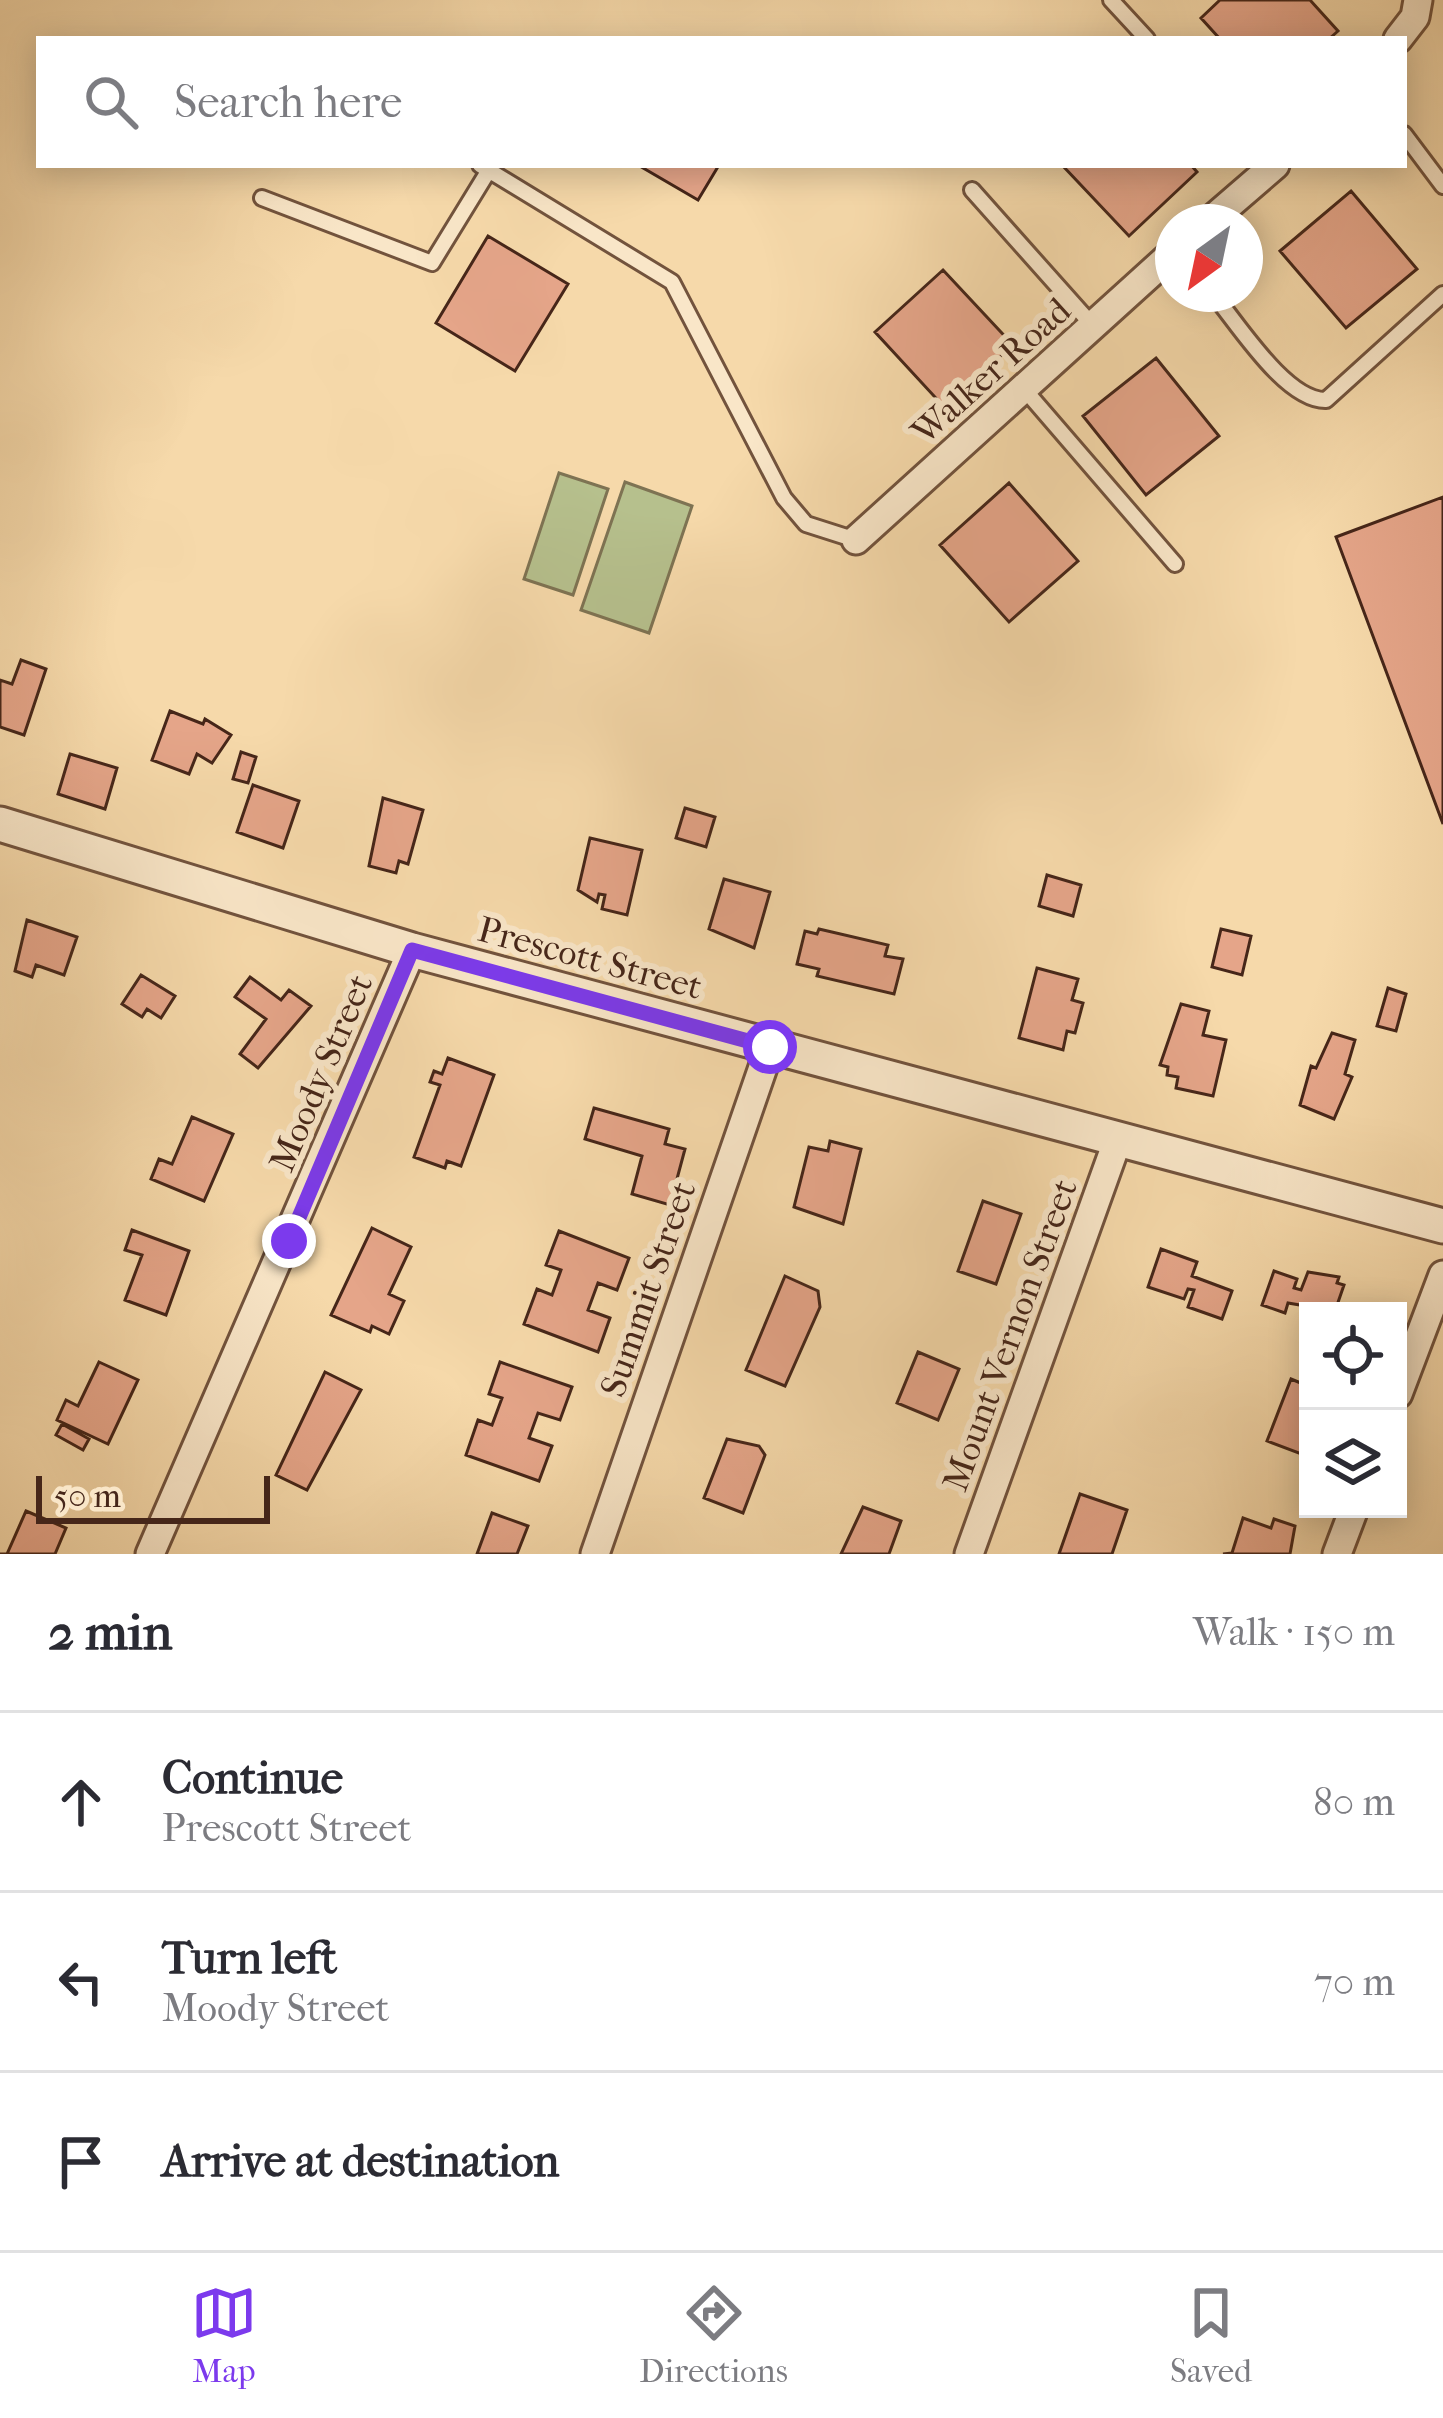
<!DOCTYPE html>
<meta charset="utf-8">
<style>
:root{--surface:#fff;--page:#f7f7f7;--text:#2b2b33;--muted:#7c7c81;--line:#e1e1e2;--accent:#7c3aed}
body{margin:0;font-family:"IM FELL French Canon",serif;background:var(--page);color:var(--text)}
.controls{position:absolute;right:36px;bottom:36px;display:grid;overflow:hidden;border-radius:0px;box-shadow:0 6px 30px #0003}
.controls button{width:108px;height:108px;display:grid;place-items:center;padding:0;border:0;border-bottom:3px solid var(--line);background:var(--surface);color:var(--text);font:60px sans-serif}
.compass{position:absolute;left:1155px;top:204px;width:108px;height:108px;border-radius:50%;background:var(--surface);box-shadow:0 6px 30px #0003;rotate:213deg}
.scale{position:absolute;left:36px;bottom:30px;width:234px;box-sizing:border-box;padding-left:12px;border:6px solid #462619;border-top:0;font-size:33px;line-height:42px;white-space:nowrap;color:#462619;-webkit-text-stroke:9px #f9e6c8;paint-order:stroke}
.stop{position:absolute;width:36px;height:36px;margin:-27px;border:9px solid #7c3aed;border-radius:50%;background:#fff}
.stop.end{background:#7c3aed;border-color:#fff;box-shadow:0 3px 12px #0008}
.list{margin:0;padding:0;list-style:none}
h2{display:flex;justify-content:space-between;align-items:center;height:156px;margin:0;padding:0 48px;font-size:51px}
h2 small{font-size:39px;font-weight:400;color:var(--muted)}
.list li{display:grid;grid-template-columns:78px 1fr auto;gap:36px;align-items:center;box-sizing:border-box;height:180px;padding:0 48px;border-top:3px solid var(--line)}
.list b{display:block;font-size:45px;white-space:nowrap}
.list p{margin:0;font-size:39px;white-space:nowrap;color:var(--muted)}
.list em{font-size:39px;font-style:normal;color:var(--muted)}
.icon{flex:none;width:66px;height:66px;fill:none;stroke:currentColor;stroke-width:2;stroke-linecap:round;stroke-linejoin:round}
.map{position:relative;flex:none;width:1443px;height:1554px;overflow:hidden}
.search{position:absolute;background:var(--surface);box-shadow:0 6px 30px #0003;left:36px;right:36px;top:36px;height:132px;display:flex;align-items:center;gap:30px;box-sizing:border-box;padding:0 42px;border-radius:0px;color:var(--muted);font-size:45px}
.sheet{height:696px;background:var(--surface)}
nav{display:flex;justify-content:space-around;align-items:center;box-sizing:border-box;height:168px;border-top:3px solid var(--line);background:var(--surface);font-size:33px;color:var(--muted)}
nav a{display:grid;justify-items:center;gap:6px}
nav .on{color:var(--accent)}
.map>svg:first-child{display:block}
.green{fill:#b6c08d;stroke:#7e7353;stroke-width:3}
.building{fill:#e5a589;stroke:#462619;stroke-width:3}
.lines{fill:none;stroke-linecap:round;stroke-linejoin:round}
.service-casing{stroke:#72533d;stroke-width:20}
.minor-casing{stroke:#72533d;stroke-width:33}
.tertiary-casing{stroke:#72533d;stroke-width:39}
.service{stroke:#f9e6c8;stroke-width:14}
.minor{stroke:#f9e6c8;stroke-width:27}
.tertiary{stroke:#f9e6c8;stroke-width:33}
.route{stroke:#7c3aed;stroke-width:15}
.labels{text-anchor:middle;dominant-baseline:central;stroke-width:12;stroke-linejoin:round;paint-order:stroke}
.street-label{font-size:36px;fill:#462619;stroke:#f9e6c8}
</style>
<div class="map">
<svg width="1443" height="1554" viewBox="0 0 1443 1554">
<rect width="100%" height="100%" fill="#f6d9aa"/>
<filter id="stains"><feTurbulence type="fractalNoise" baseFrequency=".00167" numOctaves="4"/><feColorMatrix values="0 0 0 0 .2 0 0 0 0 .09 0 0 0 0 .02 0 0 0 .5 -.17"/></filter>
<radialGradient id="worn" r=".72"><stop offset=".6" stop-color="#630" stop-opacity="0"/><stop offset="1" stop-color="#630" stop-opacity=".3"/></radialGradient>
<path class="green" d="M559 473 608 489 573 595 524 579Z
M625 482 692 506 649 633 581 610Z"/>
<path class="building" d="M1220 0H1310L1338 31 1329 39H1220L1201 18Z
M638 165H719L698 200Z
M1062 165H1191L1197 172 1129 236Z
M1351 191 1417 269 1346 328 1280 251Z
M488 236 568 284 515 371 436 323Z
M943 270 1013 345 945 408 875 332Z
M1156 358 1219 436 1146 495 1083 416Z
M1009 483 1078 561 1009 622 940 545Z
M1443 497V824L1336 537Z
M21 660 46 669 24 735 0 727V680L12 684Z
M170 711 203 724 205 719 231 735 212 763 197 754 189 774 152 760Z
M241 752 256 757 248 783 233 779Z
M70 754 117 768 105 809 58 794Z
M253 785 299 801 283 848 237 832Z
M383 798 423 810 408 864 399 861 396 873 369 866Z
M685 808 715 817 706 847 676 838Z
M590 838 642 850 627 915 602 909 605 895 599 894 597 902 578 890Z
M1047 875 1081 885 1073 916 1039 906Z
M724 879 770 892 754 948 709 929Z
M27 920 77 937 64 975 36 965 32 977 15 971Z
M819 929 888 945 885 956 903 959 894 994 817 976 819 969 797 964 805 931 817 934Z
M1221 929 1251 936 1242 975 1212 967Z
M1037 968 1078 979 1072 1000 1083 1003 1075 1033 1067 1031 1063 1050 1019 1038Z
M141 975 175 996 161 1018 147 1009 142 1017 122 1004Z
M250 977 281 1000 289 990 311 1006 258 1068 240 1054 266 1019 235 997Z
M1388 988 1406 994 1396 1031 1377 1026Z
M1181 1004 1209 1011 1203 1035 1226 1040 1213 1096 1176 1088 1178 1077 1167 1075 1168 1067 1160 1065Z
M1332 1033 1355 1040 1345 1074 1352 1077 1334 1119 1300 1105 1311 1066 1316 1068Z
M448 1058 494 1075 461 1166 447 1161 445 1168 414 1157 440 1085 430 1082 434 1071 442 1074Z
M594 1108 669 1129 665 1144 685 1149 670 1205 632 1194 642 1156 585 1139Z
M192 1117 233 1134 204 1201 151 1179 159 1159 172 1164Z
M830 1141 861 1149 843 1224 794 1207 809 1147 828 1151Z
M983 1201 1021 1214 996 1284 958 1271Z
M372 1228 411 1247 389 1294 404 1301 389 1334 372 1326 370 1332 331 1315Z
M132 1230 189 1251 166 1315 125 1300 142 1255 125 1250Z
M559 1231 629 1258 617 1290 598 1283 588 1310 610 1318 598 1352 524 1324 537 1289 552 1295 561 1270 546 1265Z
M1161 1249 1197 1262 1192 1276 1232 1291 1222 1319 1188 1307 1194 1290 1188 1289 1184 1299 1148 1287Z
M1274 1271 1297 1279 1294 1288 1301 1290 1308 1272 1339 1277 1337 1283 1344 1285 1335 1311 1288 1303 1285 1313 1262 1305Z
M785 1276 818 1291 820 1307 785 1386 746 1370Z
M918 1352 959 1369 938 1420 897 1403Z
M99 1362 138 1380 108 1444 57 1420 66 1400 78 1406Z
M500 1362 572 1387 560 1420 538 1413 529 1438 552 1446 539 1481 466 1455 478 1420 492 1425 502 1398 489 1394Z
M325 1372 361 1390 307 1490 276 1475Z
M1291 1379 1308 1386 1301 1414 1308 1417 1304 1455 1267 1441Z
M62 1424 89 1439 83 1450 56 1435Z
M727 1439 759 1446 765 1455 743 1513 704 1498Z
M1080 1494 1127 1510 1112 1554H1059Z
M863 1507 901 1521 889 1554H841Z
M26 1511 66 1528 55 1554H0H7Z
M492 1513 528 1526 517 1554H477Z
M1243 1518 1271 1528 1274 1519 1295 1526 1290 1554H1223L1232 1553Z"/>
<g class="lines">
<g class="service-casing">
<path id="service" d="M1111 0 1147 39
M1404 134 1443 186
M480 165 672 282 784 498 806 524 856 540
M972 190 1094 327
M262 198 432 263 489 170
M1213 294C1238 324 1286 401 1326 400L1443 294
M1025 390 1175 564"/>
</g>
<g class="minor-casing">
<path id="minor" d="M1398 39 1415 17 1418 0
M1209 222 1275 165
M856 540 1173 253
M1398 1394 1443 1275
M150 1554 412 950
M595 1554 770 1047
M969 1554 1118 1139
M1337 1554 1354 1509"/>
</g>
<g class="tertiary-casing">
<path id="tertiary" d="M0 824 412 950 1443 1226"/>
</g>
<use href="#service" class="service"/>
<use href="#minor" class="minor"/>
<use href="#tertiary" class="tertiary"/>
</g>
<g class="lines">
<path class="route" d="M289 1241 412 950 770 1047"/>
</g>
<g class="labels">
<g class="street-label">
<text transform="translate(991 371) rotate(-42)">Walker Road</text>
<text transform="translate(590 958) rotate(15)">Prescott Street</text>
<text transform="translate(321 1073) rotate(-67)">Moody Street</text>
<text transform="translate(648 1289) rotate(-71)">Summit Street</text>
<text transform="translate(1010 1335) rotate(-70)">Mount Vernon Street</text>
</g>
</g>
<rect width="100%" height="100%" filter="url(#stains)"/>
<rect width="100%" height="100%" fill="url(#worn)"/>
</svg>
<div class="controls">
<button><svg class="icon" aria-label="locate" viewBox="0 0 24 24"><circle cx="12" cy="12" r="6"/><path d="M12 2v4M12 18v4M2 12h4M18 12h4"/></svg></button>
<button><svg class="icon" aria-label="layers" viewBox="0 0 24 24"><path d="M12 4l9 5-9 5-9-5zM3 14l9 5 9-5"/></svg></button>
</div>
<svg class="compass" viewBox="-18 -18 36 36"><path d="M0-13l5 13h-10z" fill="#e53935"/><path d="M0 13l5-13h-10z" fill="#7c7c81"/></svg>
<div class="scale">50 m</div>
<div class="stop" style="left:770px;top:1047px"></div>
<div class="stop end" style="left:289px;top:1241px"></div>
<div class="search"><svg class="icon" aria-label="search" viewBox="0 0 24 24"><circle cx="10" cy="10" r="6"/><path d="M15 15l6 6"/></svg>Search here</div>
</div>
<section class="sheet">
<h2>2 min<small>Walk · 150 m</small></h2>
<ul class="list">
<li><svg class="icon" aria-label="ahead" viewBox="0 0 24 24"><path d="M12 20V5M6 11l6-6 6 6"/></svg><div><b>Continue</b><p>Prescott Street</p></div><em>80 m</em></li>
<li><svg class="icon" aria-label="left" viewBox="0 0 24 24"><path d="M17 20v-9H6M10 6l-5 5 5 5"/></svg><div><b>Turn left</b><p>Moody Street</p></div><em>70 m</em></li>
<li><svg class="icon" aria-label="arrive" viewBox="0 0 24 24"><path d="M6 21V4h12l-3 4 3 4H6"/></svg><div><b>Arrive at destination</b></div></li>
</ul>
</section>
<nav>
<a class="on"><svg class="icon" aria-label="map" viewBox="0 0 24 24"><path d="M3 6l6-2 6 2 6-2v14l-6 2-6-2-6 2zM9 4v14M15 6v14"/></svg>Map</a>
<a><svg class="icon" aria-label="directions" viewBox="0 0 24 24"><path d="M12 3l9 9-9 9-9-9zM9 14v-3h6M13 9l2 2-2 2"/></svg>Directions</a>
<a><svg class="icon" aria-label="saved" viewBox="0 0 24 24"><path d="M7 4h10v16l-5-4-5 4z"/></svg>Saved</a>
</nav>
